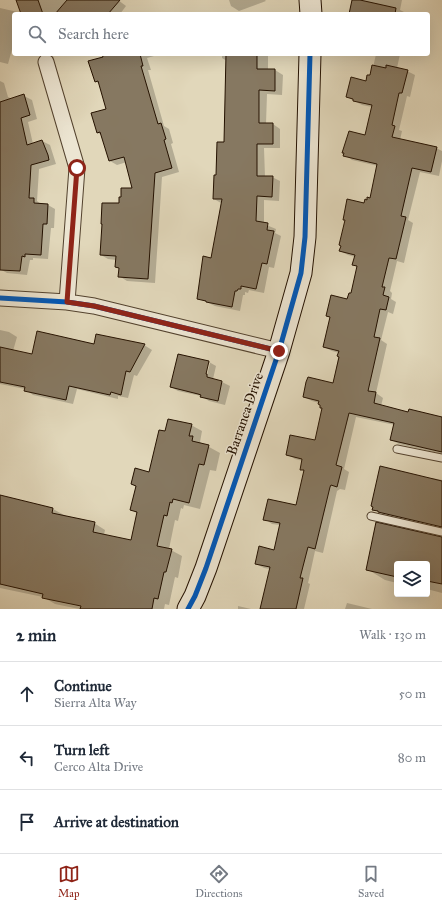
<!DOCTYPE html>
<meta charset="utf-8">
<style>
:root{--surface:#fff;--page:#f2f2f3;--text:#1f2937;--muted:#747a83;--line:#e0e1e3;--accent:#8f2418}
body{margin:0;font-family:"IM FELL Great Primer",serif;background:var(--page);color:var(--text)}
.controls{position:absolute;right:12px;bottom:12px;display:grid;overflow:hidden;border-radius:4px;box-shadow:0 4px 16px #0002}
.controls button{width:36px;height:36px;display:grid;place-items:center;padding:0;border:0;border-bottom:1px solid var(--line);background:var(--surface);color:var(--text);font:20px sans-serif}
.stop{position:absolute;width:12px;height:12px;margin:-9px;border:3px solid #8f2418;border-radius:50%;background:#fff}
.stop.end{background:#8f2418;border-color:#fff;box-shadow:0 1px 4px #0008}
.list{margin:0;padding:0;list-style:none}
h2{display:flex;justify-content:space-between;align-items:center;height:52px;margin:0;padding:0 16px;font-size:17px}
h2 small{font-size:13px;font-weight:400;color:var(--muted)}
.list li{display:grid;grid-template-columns:26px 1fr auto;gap:12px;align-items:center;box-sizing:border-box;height:64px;padding:0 16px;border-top:1px solid var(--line)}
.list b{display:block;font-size:15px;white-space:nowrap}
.list p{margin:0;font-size:13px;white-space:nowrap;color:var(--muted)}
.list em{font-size:13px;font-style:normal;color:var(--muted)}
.icon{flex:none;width:22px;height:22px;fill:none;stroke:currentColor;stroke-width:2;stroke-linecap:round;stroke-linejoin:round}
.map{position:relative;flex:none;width:442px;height:609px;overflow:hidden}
.search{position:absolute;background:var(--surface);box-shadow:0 4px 16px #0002;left:12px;right:12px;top:12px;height:44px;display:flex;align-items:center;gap:10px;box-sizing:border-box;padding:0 14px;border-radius:4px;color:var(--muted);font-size:15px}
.sheet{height:244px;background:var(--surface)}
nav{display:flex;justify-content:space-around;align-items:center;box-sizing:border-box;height:56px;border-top:1px solid var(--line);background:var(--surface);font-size:11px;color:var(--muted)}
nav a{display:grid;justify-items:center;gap:2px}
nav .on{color:var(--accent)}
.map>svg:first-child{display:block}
.shadow{fill:#0003;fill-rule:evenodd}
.building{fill:#867861;stroke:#241100}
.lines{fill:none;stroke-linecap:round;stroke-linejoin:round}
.lane-casing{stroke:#53422e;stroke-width:9}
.street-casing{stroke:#53422e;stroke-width:17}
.secondary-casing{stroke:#241100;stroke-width:23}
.lane{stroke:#ece5d2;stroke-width:7}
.street{stroke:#ece5d2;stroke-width:15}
.secondary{stroke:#ece5d2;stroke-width:21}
.cycleway-casing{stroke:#ece5d2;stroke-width:8}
.cycleway{stroke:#0057b8;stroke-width:5}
.route{stroke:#8f2418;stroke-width:5}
.labels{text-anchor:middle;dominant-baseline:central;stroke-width:3;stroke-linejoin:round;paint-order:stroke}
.street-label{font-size:14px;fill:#241100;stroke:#ece5d2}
</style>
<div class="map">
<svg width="442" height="609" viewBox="0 0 442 609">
<rect width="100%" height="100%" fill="#e1d7ba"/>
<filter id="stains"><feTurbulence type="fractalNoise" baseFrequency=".005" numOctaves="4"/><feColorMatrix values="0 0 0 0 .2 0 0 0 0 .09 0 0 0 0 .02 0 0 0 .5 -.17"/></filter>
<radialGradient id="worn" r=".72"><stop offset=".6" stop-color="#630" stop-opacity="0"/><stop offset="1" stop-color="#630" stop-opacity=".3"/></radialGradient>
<path class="shadow" d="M17 0H118L126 6 120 14H14V42L8 64 0 62V8L22 13Z
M229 0H265L266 1 239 11 231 6Z
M353 0H402L400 10 408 14H350Z
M103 54H153L154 56 147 58 151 70H148L164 126 169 129 173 143 171 144 179 172 162 177 155 283 127 281 119 276 120 269 116 267V260L108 259 101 255 120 204 133 189 127 162 117 165 110 161 102 135 98 133 92 114 107 109 100 84 95 81 104 58Z
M222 54H268V70H275L283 75 282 95 267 94 266 124H273L280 129V148H264L265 177H272L280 181 279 201 264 200V224L276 229 275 233 281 236 274 268 269 267 264 293 249 290 248 293 245 292V295H243L240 311 215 306 198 298 212 259 221 203 214 199 225 143 227 61 222 58Z
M376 54H400L397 68 407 71 415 75 410 97 407 96 399 130 402 131 400 140 436 148 442 151V161L439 176 420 172 408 220 413 223 404 263 397 261 390 291 392 293 391 299 396 302 393 314 388 312 381 340 387 344 376 393 383 398 381 406 409 413 442 418V454L399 444 391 440 395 425 356 417 344 469 349 472 345 490 340 489 337 491 323 553 315 551 308 583 310 584 304 609H261L270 569 264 568 256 564 274 551 280 525 272 524 265 519 297 507 305 472 301 469 303 461 295 459 287 454 316 441 323 409 319 403 312 401 304 397 333 384 339 353 332 351 324 347 351 294 358 267 353 265 355 257 348 255 340 251 365 204 370 199 378 166 352 160 345 155 366 136 372 107 362 105 347 97 366 82 371 77Z
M0 81 4 83 8 97 12 99 24 96 32 100 37 119 28 122 33 144 42 141 50 145 56 164 39 169 37 201 41 204 48 205 55 209 54 228H51L48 259 33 258V260H30L27 275 7 273 0 269Z
M0 330 9 332 17 337 13 351 33 355 94 346 144 345 152 350 137 376 134 375 128 398 118 396V399L77 389 73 404 33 395 25 389 0 384Z
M209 362 216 366 213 379 215 380 222 382 230 386 225 405 209 401 201 396 178 391 171 387ZM208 363H210L206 379 204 378Z
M191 425 202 431 200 442 220 453 216 471 210 470 200 509 184 505 183 509 181 508 178 521 175 520 169 549 182 556 178 578 175 577 169 605 165 604 164 609H79L55 604 43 597 0 588V497L53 509 64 515V516L94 523 105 530 104 535 132 542 138 514 131 509 137 486 132 484 150 473 166 432Z
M432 478 442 480V532L392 520 374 509 431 479Z
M442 538V593L427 589V564H397V583L385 580 367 569Z
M347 603 372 609H345Z
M238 606 251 609H238Z"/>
<path class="building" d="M16 0H38L43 14H21Z
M67 0H120L108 14H55Z
M352 0H360L396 8 395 14H349Z
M102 54H140L143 66H141L158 124 161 123 166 139 164 140 172 168 155 173 148 279 118 277 119 268 115 267 116 256 100 255 102 224H101L102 203H119V197H121V188H132L124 157 109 161 100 132 97 133 91 113 106 109 98 81 95 82 88 61 103 57Z
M226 54H257V69H275V91L259 90V123H273V144H257V176H273L272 197 257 196 256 221 268 223 267 230 274 231 267 264 262 263 256 289 241 286V289H238L237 291H235L232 307 206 302V301L197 299 203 256 211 258 222 199H213L214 175H216L217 142H224Z
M372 65 386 68V65L408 70 402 93H399L392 125 395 126 392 137 437 147 431 172 412 168 401 216 406 217 396 259 389 258 382 287H385L383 295 389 297 386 310 380 309 374 337 380 338 368 391 376 392 374 403 408 412 409 409 442 417V452L390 440 394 423 349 413 336 465 342 467 337 487 331 485 330 487 315 549 308 547 300 578H303L296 609H260L270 567 255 564 259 546 274 550 280 523 263 520 268 499 296 505 304 470H300L302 459 286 455 290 435 315 440 322 408H320V405L318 404 319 401 303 397 306 382 308 377 333 383 339 357 337 356 339 351 323 347 330 317 326 316 331 295 347 299 349 293H351L357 266 352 265 355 255 339 251 341 246 339 245 345 220H343L347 199 364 203 365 199 367 200V197L370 198 377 164 343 156 344 153H342L349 131 365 135 372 105 353 101V99L346 97 351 77 366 81 367 75H370Z
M24 94 30 115 21 118 27 145 42 140 48 155 49 160 31 165 29 198H34V203L48 204 47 224H43L41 255 25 254V257L22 256 20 271 0 270V102Z
M37 331 94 344 96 334 145 344 130 372 126 371 121 395 111 392 110 395 69 386 66 400 24 391 25 387 0 382V347L32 354Z
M178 354 209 361 206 374H207V377L222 381 218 401 200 397 201 395 198 394 170 387Z
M168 419 192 424 189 436H193L192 441 209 445 204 465 199 464 189 503 173 499 172 503 170 502 167 516 164 515 157 546 172 549 166 572H164L158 599 154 598 152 609H80L81 606 42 598 43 594 0 584V495L53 508 52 513 95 522 93 532 131 540 137 512 130 510 136 486 131 484 135 468 149 472 159 430 165 431Z
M380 466 442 481V527L378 512V511L372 510 373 507 371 506Z
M376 522 442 537V584L427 581V564H397V577L366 570Z"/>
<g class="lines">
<g class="lane-casing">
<path id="lane" d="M397 449 442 458
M371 516 442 532"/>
</g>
<g class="street-casing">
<path id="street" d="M46 62 77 168 67 302
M0 298 67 302 94 306 279 351"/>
</g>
<g class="secondary-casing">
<path id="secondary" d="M310 0 311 14
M188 609 195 596 206 568 279 351 301 273 305 237 310 54"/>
</g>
<use href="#lane" class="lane"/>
<use href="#street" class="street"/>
<use href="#secondary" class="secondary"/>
<g class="cycleway-casing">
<path id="cycleway" d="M0 298 67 302 94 306 279 351
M188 609 195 596 206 568 279 351 301 273 305 237 310 54"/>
</g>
<use href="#cycleway" class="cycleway"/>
</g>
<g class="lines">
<path class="route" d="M77 168 67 302 94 306 279 351"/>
</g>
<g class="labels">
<g class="street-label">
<text transform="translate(245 414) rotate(-71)">Barranca Drive</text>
</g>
</g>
<rect width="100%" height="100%" filter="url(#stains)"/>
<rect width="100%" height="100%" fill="url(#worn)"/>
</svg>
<div class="controls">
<button><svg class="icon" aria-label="layers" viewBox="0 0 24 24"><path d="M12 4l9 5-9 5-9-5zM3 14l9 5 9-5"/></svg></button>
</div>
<div class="stop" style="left:77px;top:168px"></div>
<div class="stop end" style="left:279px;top:351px"></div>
<div class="search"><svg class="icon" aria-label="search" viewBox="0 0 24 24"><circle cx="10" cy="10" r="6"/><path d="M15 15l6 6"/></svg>Search here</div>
</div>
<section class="sheet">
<h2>2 min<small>Walk · 130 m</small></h2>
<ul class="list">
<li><svg class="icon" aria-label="ahead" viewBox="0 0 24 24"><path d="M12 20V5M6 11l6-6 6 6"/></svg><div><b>Continue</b><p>Sierra Alta Way</p></div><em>50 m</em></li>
<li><svg class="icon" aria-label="left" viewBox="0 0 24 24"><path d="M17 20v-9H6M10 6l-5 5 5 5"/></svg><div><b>Turn left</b><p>Cerco Alta Drive</p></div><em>80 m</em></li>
<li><svg class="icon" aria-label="arrive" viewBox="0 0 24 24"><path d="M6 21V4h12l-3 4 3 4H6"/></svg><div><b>Arrive at destination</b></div></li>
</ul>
</section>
<nav>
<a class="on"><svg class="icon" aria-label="map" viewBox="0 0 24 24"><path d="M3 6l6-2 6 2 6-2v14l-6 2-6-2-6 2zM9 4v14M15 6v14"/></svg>Map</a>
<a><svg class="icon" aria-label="directions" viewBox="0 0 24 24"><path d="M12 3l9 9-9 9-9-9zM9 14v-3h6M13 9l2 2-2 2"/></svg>Directions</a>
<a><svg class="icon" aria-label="saved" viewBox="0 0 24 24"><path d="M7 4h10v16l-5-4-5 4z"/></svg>Saved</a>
</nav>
